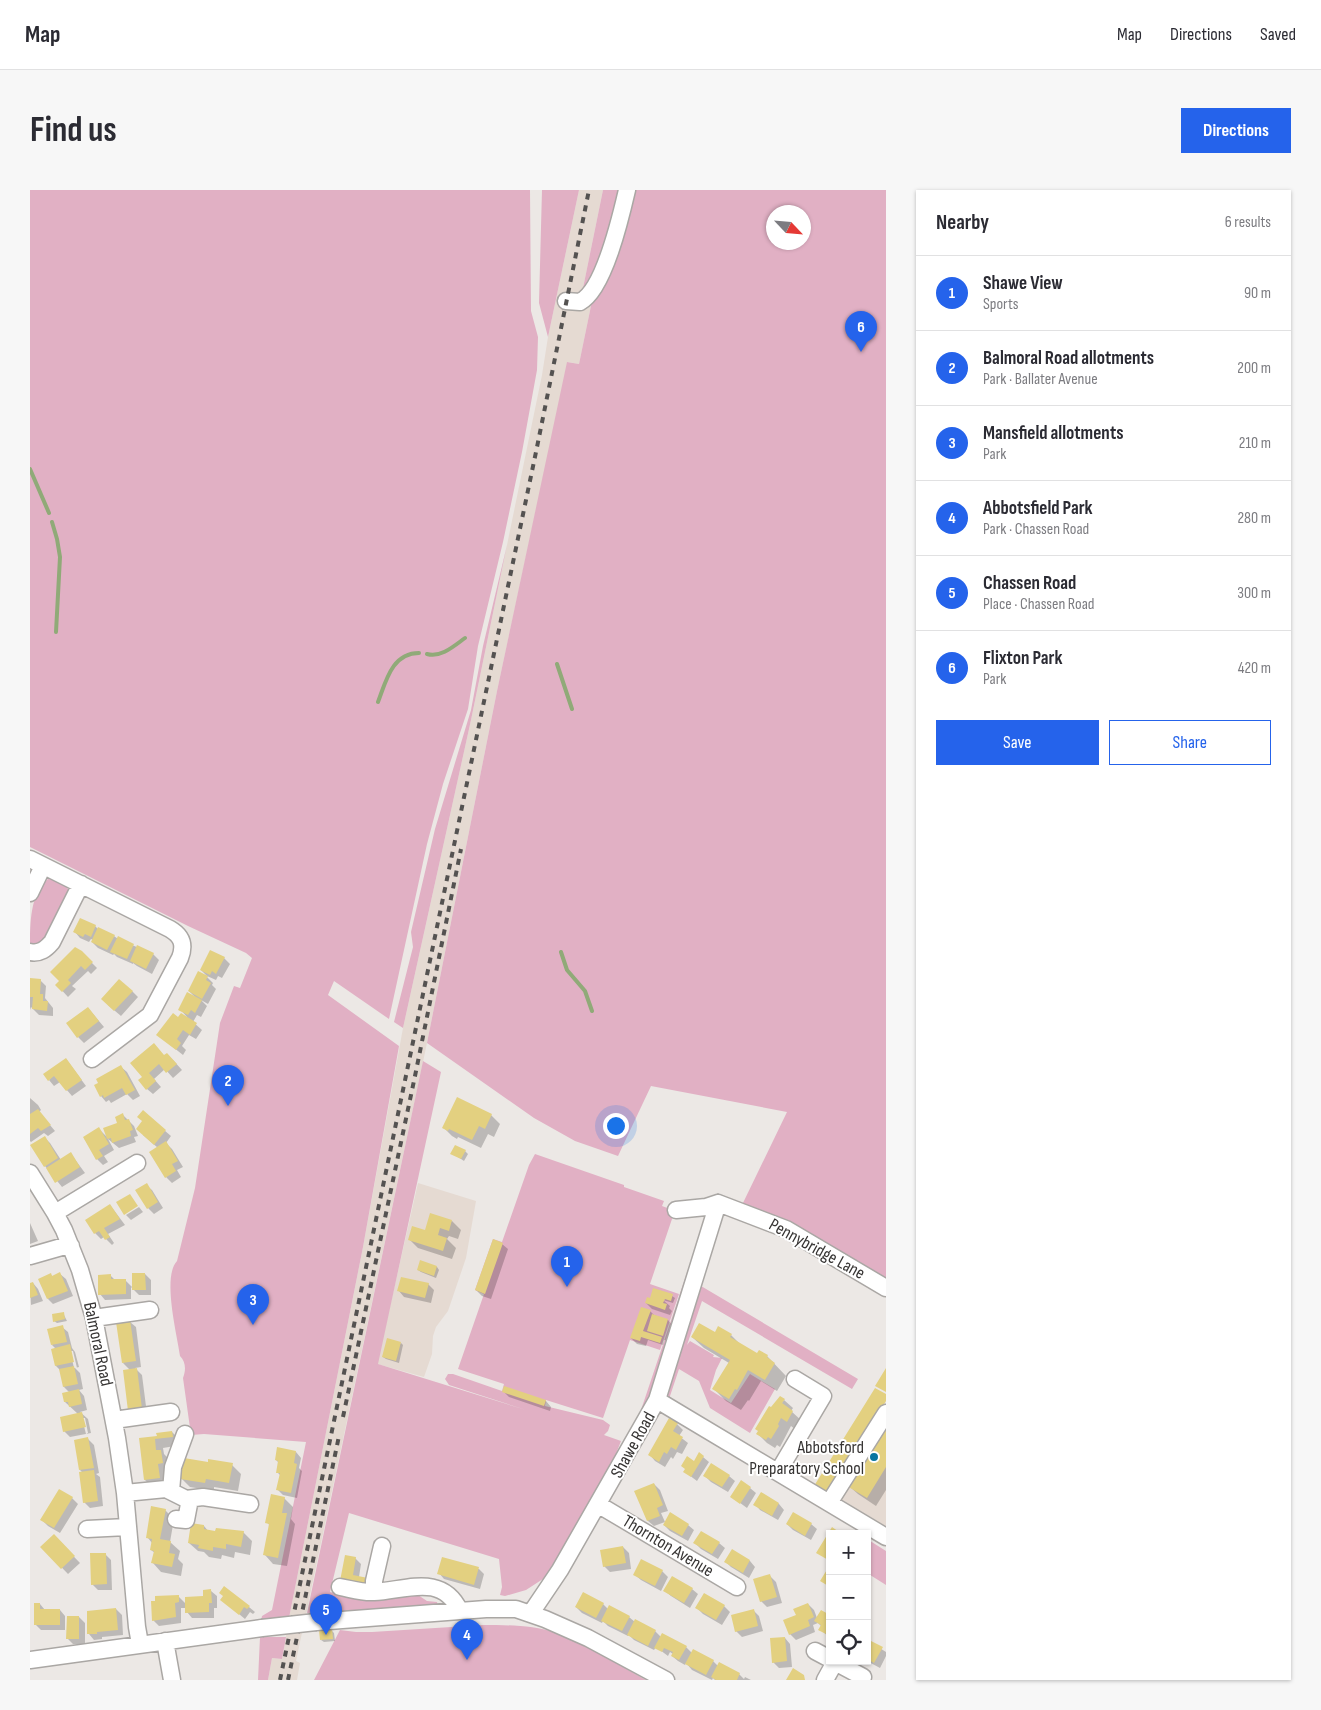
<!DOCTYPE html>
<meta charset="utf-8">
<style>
:root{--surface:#fff;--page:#f7f7f7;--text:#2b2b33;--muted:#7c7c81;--line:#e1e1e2;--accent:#2563eb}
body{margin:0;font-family:"Sofia Sans Condensed",sans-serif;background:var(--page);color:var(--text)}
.controls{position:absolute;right:15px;bottom:15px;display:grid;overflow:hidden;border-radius:0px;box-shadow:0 1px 4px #0004}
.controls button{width:45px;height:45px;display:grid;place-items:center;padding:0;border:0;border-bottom:1px solid var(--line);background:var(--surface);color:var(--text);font:25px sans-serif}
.compass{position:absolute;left:736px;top:15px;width:45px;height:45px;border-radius:50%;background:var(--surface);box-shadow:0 1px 4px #0004;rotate:116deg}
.you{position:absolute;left:585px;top:935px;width:18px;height:18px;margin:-12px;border:4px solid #fff;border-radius:50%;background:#1a73e8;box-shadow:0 0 0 8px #1a73e833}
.badge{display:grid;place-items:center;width:32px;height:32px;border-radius:50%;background:var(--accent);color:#fff;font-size:16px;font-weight:700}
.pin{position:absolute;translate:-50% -41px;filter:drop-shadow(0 1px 2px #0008)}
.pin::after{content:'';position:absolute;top:26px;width:18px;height:15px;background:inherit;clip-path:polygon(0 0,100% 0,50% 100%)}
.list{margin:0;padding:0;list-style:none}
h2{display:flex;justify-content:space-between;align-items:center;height:65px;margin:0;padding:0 20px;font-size:21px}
h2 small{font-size:16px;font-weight:400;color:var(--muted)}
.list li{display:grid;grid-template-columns:32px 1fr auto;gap:15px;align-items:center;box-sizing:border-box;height:75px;padding:0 20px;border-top:1px solid var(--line)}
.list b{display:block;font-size:19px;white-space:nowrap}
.list p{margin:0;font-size:16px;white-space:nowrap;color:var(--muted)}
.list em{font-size:16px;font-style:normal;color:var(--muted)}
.actions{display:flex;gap:10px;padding:15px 20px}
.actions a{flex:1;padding:11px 0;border:1px solid var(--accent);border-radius:0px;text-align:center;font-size:18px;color:var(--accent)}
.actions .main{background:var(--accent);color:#fff}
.icon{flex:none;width:28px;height:28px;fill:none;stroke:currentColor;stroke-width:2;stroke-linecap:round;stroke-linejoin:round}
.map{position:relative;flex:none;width:856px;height:1490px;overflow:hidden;border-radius:0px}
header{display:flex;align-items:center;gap:30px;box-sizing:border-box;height:70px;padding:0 25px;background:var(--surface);border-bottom:1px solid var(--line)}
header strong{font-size:24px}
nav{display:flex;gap:28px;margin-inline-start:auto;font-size:18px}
.intro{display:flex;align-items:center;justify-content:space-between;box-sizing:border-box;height:120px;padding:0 30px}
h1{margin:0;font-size:35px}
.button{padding:12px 22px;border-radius:0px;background:var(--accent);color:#fff;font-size:18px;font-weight:700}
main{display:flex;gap:30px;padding:0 30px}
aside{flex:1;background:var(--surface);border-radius:0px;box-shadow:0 1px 4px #0004}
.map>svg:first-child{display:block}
.built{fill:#e5dad2}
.green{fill:#e1b0c4;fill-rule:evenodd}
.shadow{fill:#0003;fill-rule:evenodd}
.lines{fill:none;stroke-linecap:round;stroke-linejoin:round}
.stream{stroke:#90aa78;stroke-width:4}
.building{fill:#e3d080}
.minor-casing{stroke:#aaa7a4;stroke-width:19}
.minor{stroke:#fff;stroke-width:16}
.rail{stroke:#545251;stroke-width:4;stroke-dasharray:6 6;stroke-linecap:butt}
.minor-bridge-casing{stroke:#aaa7a4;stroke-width:19;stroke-linecap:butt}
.minor-bridge{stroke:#fff;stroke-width:16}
.poi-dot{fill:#0875a0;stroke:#fff;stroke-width:2}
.labels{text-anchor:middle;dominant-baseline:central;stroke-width:4;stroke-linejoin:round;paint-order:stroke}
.street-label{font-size:18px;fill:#363433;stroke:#fff}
.poi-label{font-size:18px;fill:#363433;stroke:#fff;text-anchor:end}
</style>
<header>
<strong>Map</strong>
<nav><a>Map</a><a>Directions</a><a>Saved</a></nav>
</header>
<div class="intro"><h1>Find us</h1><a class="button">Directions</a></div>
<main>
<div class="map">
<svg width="856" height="1490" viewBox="0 0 856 1490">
<rect width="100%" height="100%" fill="#ece8e5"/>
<path class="built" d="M549 0H573L552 103 562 111 549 174 538 172 467 501 397 853 266 1471 270 1473 267 1490H238L242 1468 252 1469 259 1428 333 1057 373 838 441 530 512 185 518 147Z
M388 993 446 1011 436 1068 418 1121 406 1137 403 1146 402 1164 394 1187 347 1174Z
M856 1227V1338L806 1307Z"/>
<path class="green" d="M0 0H500L501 121 508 147 507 180 492 262 473 352 448 456 438 519 413 594 397 654 359 829 304 791 298 805 369 856 333 1057 259 1428 231 1431 232 1426 242 1420 276 1252 174 1244 161 1245 153 1188C156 1180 156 1172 150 1166 147 1144 132 1087 147 1071L165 998 190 833 204 796 210 798 222 768 216 763 158 736 0 657Z
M512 0H549L518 147 509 113Z
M573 0H592L571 71 552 103Z
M601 0H856V1091L712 1015 757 922 621 896 588 966 545 951 504 928 397 853 467 501 537 172 549 174 562 111ZM744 22H774V52H744Z
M477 355 441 530 373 838 364 832 383 757 381 742 405 639 441 520 453 456Z
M18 689C29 689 37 693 40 704L18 750 0 757C0 734 0 703 18 689Z
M393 871 411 882 348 1174 496 1220 419 1195 415 1189 418 1184H423L472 1201 474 1194 428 1179 454 1104 445 1100 463 1049 472 1052 499 975 505 964 594 995V997L634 1011 632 1016 640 1019 643 1026 620 1094 649 1104 630 1160 600 1150 573 1228 516 1210 515 1216 573 1230 580 1235 578 1241 574 1245 591 1251 572 1300 516 1387 496 1400 475 1406 470 1405 472 1397 469 1369 319 1323 300 1402 334 1409H354L388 1405 397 1411 407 1412 408 1416 277 1423Z
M675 1029 624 1209 612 1225 610 1223Z
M671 1096 828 1189 822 1199 672 1111 657 1155 660 1151 684 1165 683 1167 692 1168 686 1180 680 1200 701 1213 720 1184 745 1199 720 1243 680 1218 669 1191 649 1179 639 1209 634 1210Z
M837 1349 856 1361V1395L837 1383Z
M453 1435C477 1435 503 1435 526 1443 556 1453 588 1475 616 1490H284L310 1440 326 1442H342Z
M230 1447H256L252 1469 242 1468 238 1490H228Z"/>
<path class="shadow" d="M65 736 68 739 84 746 88 749 123 764 129 770 122 784 107 776 103 773V774L87 767 84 764 83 765 68 758 62 752 63 750 61 749 59 752 50 748 45 742Z
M51 762 67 778 61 784 58 781 42 796 46 799 38 807 27 795Z
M194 768 200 774 192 788 188 786 186 790 177 786 171 780Z
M169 783 177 787 183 793 182 795 186 799 178 814 171 810 177 816 171 827 167 825 163 832 172 840 166 849 159 845 152 856 156 860 153 865 134 850 149 829 157 827 150 819 165 807 159 801Z
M0 790H10L16 796 15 808 23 818V826L9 825 1 817 0 820Z
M102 801 108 807 91 826 78 815Z
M58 818 74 837 54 853 48 847Z
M135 867 143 870 152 880 143 888 135 879 124 889 131 897 123 904 117 899 114 887Z
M36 869 56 896 42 906 30 892 24 896 19 890Z
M91 877 97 882 110 906 103 910 97 904 81 913 79 910 76 912 71 906Z
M0 908 8 915 11 920 9 922 25 941 18 946 14 943 1 952 0 951Z
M113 922 141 946 136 953 142 959 153 977 147 980 151 987 142 993 136 987 128 958 113 945Z
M93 925 104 936 108 946 104 947 106 952 89 958 78 949 84 960 74 966 78 972 73 975 67 969 54 948 69 939 78 948 89 934Z
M461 925 470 934 464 947 458 944 451 958 428 947 427 949 422 946 413 937Z
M14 947 20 953 31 970 41 964 55 983 32 997 15 976Z
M435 961 438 964 434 971 422 963Z
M116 995 122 1000 133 1018 124 1024 118 1018Z
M80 1015 95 1035 78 1044 84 1053 82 1055 74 1047 71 1049 65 1043 57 1030Z
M109 1017 113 1022 101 1030 96 1025Z
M422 1031 431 1040 428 1049 419 1046 417 1049 426 1058 422 1069 388 1058 379 1049Z
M0 1033 8 1051 0 1054Z
M472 1054 478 1059 461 1109 452 1106 446 1100Z
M391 1072 407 1077 409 1080 406 1088 391 1082 388 1080Z
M30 1084 36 1089 43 1106 23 1114 18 1109 21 1085 23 1087Z
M115 1084 121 1090V1105H109L101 1097V1109L75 1110 70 1104 80 1085 85 1090H95L103 1098Z
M3 1093 8 1099 13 1111 1 1115 0 1094Z
M398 1094 404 1100 401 1113 374 1107 369 1101Z
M642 1106 645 1108 643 1113 633 1110 640 1116 639 1118 642 1121 640 1125 622 1119 616 1113Z
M620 1121 624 1125 638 1130 643 1136 638 1151 634 1150 633 1155 618 1150 616 1156 607 1154 601 1148Z
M33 1123 37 1131 27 1133 24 1131Z
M100 1132 106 1137 111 1177 105 1178 112 1185 117 1224 105 1226 100 1180 93 1173Z
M32 1137 38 1142 42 1158 45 1162 49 1177 45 1178 50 1183 53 1199 49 1200 54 1206 57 1220 50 1222 58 1229 61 1243 40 1247 34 1241 48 1224 35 1212 39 1202 34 1197 30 1180 26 1176V1159L22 1155ZM40 1161H43L47 1178H44ZM52 1228H55L58 1243 56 1244Z
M685 1143 701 1145 711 1155 727 1165 737 1166 756 1186 747 1201 731 1191 719 1211 718 1210 711 1220 696 1211 684 1199 699 1173 674 1158 662 1147Z
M371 1153 373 1155 369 1173 356 1169 353 1167Z
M473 1201 516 1211 521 1217 520 1221 479 1207Z
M754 1210 763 1218 761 1221 772 1231 766 1240 761 1236 750 1257 747 1255 745 1258 737 1253 728 1244Z
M647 1234 653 1240 649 1246 658 1253 652 1264 647 1262 643 1269 641 1267 635 1277 625 1271 620 1265Z
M856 1236V1300L846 1316 828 1304 819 1296Z
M142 1242 151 1251V1255L133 1258 134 1264 140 1270 138 1297 124 1299 115 1290 110 1249 128 1247Z
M58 1249 64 1255 69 1283 66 1284 70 1287 73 1316 60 1318 54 1312 53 1283 50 1280Z
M266 1262 271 1268 269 1278 272 1281 267 1308 253 1305 248 1300 251 1286 247 1282 249 1273 246 1270Z
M673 1267 679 1272 667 1291 655 1282Z
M179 1274 202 1275 211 1284 208 1301 184 1297V1301L160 1297 151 1288Z
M675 1286H699L705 1291 698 1302 681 1292Z
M624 1294 630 1300 638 1321 631 1323 635 1332 624 1336 618 1331 606 1302Z
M720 1298 726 1303 717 1318 702 1307Z
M731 1303 749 1314 754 1320 748 1330 730 1320 725 1314Z
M42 1308 48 1314 30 1343 18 1336 12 1330Z
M254 1308 263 1317 261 1329 265 1334 257 1376 243 1374 235 1365 240 1336 237 1332Z
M135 1320 144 1329 140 1352 150 1361 148 1369 153 1374 151 1386 131 1382 123 1373 125 1363 121 1360 122 1353 118 1348Z
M757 1334H781L787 1339 781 1350 763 1340Z
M634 1335H658L664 1340 658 1351 640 1341Z
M174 1336 179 1342H213L222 1351 220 1365 205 1362 204 1368 192 1365 191 1369 179 1367 174 1362 168 1361 159 1353Z
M24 1346 50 1373 38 1384 12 1357Z
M665 1353H689L695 1358 688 1369 671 1359Z
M593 1357 599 1363 601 1379 580 1382 574 1376Z
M702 1361 720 1371 725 1377 719 1388 701 1377 696 1372Z
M75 1364 81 1370 82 1400H68L62 1394Z
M325 1368 331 1374 329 1387 317 1397Z
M413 1368 449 1379 454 1384 450 1399 414 1389 409 1383Z
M632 1381 638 1387 631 1401 611 1390 605 1385Z
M740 1386 746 1392 752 1413 737 1417 731 1411Z
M662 1399 668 1404 660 1418 641 1406 635 1401Z
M181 1401 187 1406V1418H184V1428H162L157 1422 156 1418H151V1433L129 1436 123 1430 148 1406 156 1414 174 1408Z
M192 1410 219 1417 225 1422 223 1424 220 1422 215 1429Z
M10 1414 15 1420H30L35 1426V1440H11L5 1434Z
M573 1414 578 1419 599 1427 605 1432 625 1441 631 1447 656 1457 662 1463 683 1471 688 1476 709 1484 714 1489 715 1487 721 1490H685L683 1488 682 1490 662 1480 656 1473 655 1475 648 1471 642 1466 643 1464 640 1462 638 1466 626 1457 624 1460 604 1450 599 1445 598 1446 578 1436 573 1431 572 1433 552 1423 546 1417Z
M778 1414 784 1420 787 1428 800 1427V1448L790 1439 792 1437 788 1433 783 1435 785 1442 766 1450 760 1444 767 1426Z
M694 1416 700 1422 692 1435 673 1424 667 1418Z
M86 1419 92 1425 93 1445 72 1447V1449L64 1450 59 1444Z
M723 1420 729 1426 733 1441 712 1447 706 1441Z
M49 1427 55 1433V1454H43L37 1448Z
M301 1440 304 1443 305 1451 294 1452 291 1450Z
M755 1448 760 1454 762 1477 749 1478 743 1472Z
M837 1450 856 1462V1466L850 1478 837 1471Z"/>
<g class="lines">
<path class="stream" d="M0 279 19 323
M22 332 27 349 30 367 26 442
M397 464C411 468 424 456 435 448
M527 474 542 519
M348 512C356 491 362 463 389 463
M531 762 537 780 555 801 562 821"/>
</g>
<path class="building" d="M50 728 66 735 61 747 55 744 53 747 43 742Z
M68 737 85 745 77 760 61 752Z
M88 746 104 754 97 769 80 762Z
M107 755 124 763 116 779 100 771Z
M45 757 52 761 63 772 55 780 51 776 38 790 41 793 32 802 25 795 29 791 20 782Z
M180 760 195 767 186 784 182 781 180 785 170 780Z
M168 781 178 786 176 790 181 793 172 809 158 801Z
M0 788 11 789 10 804H13V811H18L17 821 2 819 3 807H0Z
M89 789 103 801 84 821 71 809Z
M157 802 172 810 165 823 161 820 158 825 148 820Z
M58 817 69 831 47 848 36 833Z
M143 823 148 827 151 823 167 833 160 845 153 840 147 849 151 853 146 860 126 845Z
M124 853 134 865 137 863 147 874 136 883 129 874 119 883 126 891 116 900 108 890 112 887 100 873Z
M36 868 52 890 36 901 24 886 18 891 13 884Z
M91 875 105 900 96 905 92 898 74 908 73 905 70 907 64 895 68 893 66 889Z
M427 907 462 924 455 939 449 936 442 950 419 939 418 941 412 938Z
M8 919 21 935 11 941 8 938 0 944V924Z
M113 920 136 940 124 955 106 939 112 931 107 927Z
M93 923 95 930 99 929 103 940 100 941 101 946 82 953 81 948 77 949 73 938 87 933 85 927Z
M69 937 79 954 69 960 73 966 66 970 53 947Z
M15 946 28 968 14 977 0 955Z
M136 951 148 971 142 974 146 981 135 988 119 962Z
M425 955 436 960 431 969 420 964Z
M41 962 50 977 25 993 16 978Z
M117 993 128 1012 117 1019 105 1000Z
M100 1004 108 1016 94 1025 86 1012Z
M80 1014 90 1029 74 1038 80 1047 75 1050 69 1041 64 1044 55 1030Z
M400 1023 422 1030 419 1041 410 1038 408 1045 417 1048 413 1061 378 1050 382 1036 395 1040Z
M463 1049 473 1053 455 1104 445 1100Z
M390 1070 407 1076 404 1086 387 1080Z
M30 1082 38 1101 17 1109 8 1089 21 1083 22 1086Z
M102 1083H115L116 1100H102Z
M81 1084V1089H96V1104L68 1105V1085Z
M371 1087 399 1093 395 1108 367 1101Z
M3 1092 8 1105 0 1108V1093Z
M623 1098 643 1104 641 1111 635 1109 633 1113 637 1114 635 1120 615 1113 617 1107 620 1108Z
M611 1117 621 1120 613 1141 632 1147 630 1153 611 1147 610 1151 600 1148Z
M34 1122 35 1129 23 1132 22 1124Z
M622 1124 638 1129 633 1146 617 1141Z
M100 1130 106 1171 92 1173 86 1132Z
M669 1133 685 1142 688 1136 702 1144 700 1147 727 1163 729 1160 738 1165 737 1167 745 1173 735 1190 718 1180 707 1200 705 1199 699 1209 682 1199 700 1170 661 1147Z
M33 1135 37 1152 21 1155 17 1139Z
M357 1148 371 1152 366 1171 352 1167Z
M40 1154 44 1172 25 1176 21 1159Z
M44 1176 48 1194 33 1197 29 1179Z
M107 1178 112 1219 98 1221 93 1180Z
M856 1178V1202L845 1196Z
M474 1196 516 1210 514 1216 472 1202Z
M845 1198 856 1204V1211L798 1305 784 1296Z
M49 1199 52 1214 39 1217 38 1212H34L32 1203Z
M750 1206 755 1209 752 1213 763 1221 757 1232 751 1228 748 1234 749 1236 741 1249 738 1247 736 1250 726 1244 728 1241 725 1239 739 1216 741 1217Z
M52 1222 56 1237 33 1242 30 1227Z
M639 1228 648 1233 643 1241 653 1247 646 1260 641 1257 637 1264 634 1262 629 1272 618 1265Z
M856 1233V1277L837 1308 817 1296Z
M142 1241 143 1247 125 1249 126 1260H131L133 1273 128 1274 130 1288 114 1290 109 1248 127 1246 126 1243Z
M58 1247 64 1278 49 1280 44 1250Z
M247 1257 266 1261 264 1273 267 1274 261 1303 246 1300 250 1283H246L248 1271 245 1270Z
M669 1262 674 1266 661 1287 653 1282 655 1279 651 1276 657 1266 664 1271Z
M154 1268 178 1272V1269L203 1273 199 1293 176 1289 175 1293 150 1289Z
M681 1273 700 1285 692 1297 673 1286Z
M64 1280 68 1311 53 1313 49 1282Z
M711 1290 721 1297 710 1314 700 1307Z
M624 1293 633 1315 627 1318 630 1326 617 1331 604 1301Z
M29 1299 43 1307 24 1338 10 1330Z
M731 1302 749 1313 742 1326 723 1315Z
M241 1304 255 1307 252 1323H257L248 1368 233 1365 239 1334 235 1333Z
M121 1316 136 1319 130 1349 141 1351 139 1363 145 1364 142 1377 121 1373 124 1361 120 1360 122 1349 116 1348Z
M640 1322 659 1334 652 1346 633 1335Z
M763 1322 782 1333 775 1346 756 1334Z
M161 1333 174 1335V1339L185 1341 186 1338 214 1341 211 1357 196 1354V1359L183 1357V1361L168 1358 169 1355 158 1353Z
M802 1337 812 1344H800V1371L786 1363Z
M671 1341 690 1352 682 1364 663 1353Z
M24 1344 45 1366 31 1379 10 1357Z
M593 1356 596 1373 573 1377 570 1360Z
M702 1359 720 1370 713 1383 694 1372Z
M60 1363H76L77 1394 61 1395Z
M315 1365 326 1367 323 1385 338 1388 336 1397 310 1391Z
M412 1367 449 1377 444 1395 407 1384Z
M611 1369 633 1380 625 1396 603 1385Z
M798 1378 800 1380V1397L790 1391Z
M740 1384 747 1407 730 1412 723 1389Z
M642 1386 663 1398 654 1413 633 1401Z
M194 1396 220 1416 217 1419 214 1417 209 1425 190 1410 193 1406 189 1403Z
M181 1399 182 1413H179V1422L155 1423V1407L173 1406V1400Z
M553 1402 574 1413 566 1428 545 1417Z
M674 1403 695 1415 686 1430 665 1418Z
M149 1405V1412L145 1413 146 1427 122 1431 121 1411H125V1406Z
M4 1413H10V1419H30V1435H4Z
M778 1413 784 1427 778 1430 780 1436 759 1445 753 1430 766 1425 763 1419Z
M579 1415 600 1426 592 1441 571 1431Z
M86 1418 88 1440 67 1442V1444H57V1421Z
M724 1419 728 1436 705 1442 701 1425Z
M791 1420 800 1425V1446L788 1440 791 1435 784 1431Z
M37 1426H49V1449H36Z
M605 1429 626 1440 618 1456 597 1445Z
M302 1439 303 1449 290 1450 289 1440Z
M632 1443 657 1456 649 1470 641 1466 643 1462 634 1458 632 1462 624 1458Z
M755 1447 757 1471 742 1473 740 1448Z
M837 1449 853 1457 844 1473 837 1469Z
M663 1459 684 1470 676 1485 655 1474Z
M689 1472 710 1483 707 1490H686L681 1487Z
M763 1478 774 1485 775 1490H756Z"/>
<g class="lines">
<g class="minor-casing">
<path id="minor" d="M536 111 550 112C574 100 591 26 597 0
M0 669 140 739C152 746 155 755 150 768L120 825 62 869
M0 703 13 676
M0 762C10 764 16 759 22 752L51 694
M0 983 25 1023 34 1040 50 1080 64 1128 87 1248 95 1303 107 1437 110 1454
M688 1013 756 1039 856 1098
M646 1020 676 1017 688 1013
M25 1023 107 973
M0 1066 35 1056H41
M64 1128 120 1120
M627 1210 688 1013
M84 1230 141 1222
M748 1282 793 1206 765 1189
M141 1301 143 1277 155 1244
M95 1303 136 1299 156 1309 173 1307 220 1314
M799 1313 856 1223
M569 1315 707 1397
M146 1329 156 1330 160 1309
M57 1339 97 1337
M310 1397C321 1399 333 1403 344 1402 377 1400 412 1383 430 1421
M344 1402V1391L352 1356
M501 1423 530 1380 627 1210 856 1347
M286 1432 456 1419H486L515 1429 558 1448 636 1490
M135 1451 142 1490
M785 1461 800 1469
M0 1470 232 1438
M803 1471 833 1487
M795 1490 805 1472"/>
</g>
<use href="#minor" class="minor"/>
<path class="rail" d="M313 1227 385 886 431 659
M250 1490 506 262 559 0
M258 1490 309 1246"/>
<g class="minor-bridge-casing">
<path id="minor-bridge" d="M232 1438 286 1432"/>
</g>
<use href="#minor-bridge" class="minor-bridge"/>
</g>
<circle class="poi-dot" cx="844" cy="1267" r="5"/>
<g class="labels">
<g class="street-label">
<text transform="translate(787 1059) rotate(29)">Pennybridge Lane</text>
<text transform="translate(68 1154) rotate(78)">Balmoral Road</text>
<text transform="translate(603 1255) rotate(-61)">Shawe Road</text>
<text transform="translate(638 1356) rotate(31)">Thornton Avenue</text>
</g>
<g class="poi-label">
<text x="834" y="1257">Abbotsford<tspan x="834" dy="21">Preparatory School</tspan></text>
</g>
</g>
</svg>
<div class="controls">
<button>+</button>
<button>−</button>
<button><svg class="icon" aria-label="locate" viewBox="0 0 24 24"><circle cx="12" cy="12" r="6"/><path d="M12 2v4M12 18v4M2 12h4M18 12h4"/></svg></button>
</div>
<svg class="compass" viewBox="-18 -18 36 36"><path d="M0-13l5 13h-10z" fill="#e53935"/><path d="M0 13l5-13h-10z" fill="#7c7c81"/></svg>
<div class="you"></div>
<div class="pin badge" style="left:537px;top:1097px">1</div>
<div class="pin badge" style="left:198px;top:916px">2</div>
<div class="pin badge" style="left:223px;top:1135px">3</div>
<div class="pin badge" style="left:437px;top:1470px">4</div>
<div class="pin badge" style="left:296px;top:1445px">5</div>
<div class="pin badge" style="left:831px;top:162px">6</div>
</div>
<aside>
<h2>Nearby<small>6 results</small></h2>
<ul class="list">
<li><span class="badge">1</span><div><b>Shawe View</b><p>Sports</p></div><em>90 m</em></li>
<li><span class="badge">2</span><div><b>Balmoral Road allotments</b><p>Park · Ballater Avenue</p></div><em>200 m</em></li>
<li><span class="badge">3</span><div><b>Mansfield allotments</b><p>Park</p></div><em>210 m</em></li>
<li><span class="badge">4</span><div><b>Abbotsfield Park</b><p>Park · Chassen Road</p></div><em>280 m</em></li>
<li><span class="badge">5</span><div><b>Chassen Road</b><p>Place · Chassen Road</p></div><em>300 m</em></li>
<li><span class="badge">6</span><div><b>Flixton Park</b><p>Park</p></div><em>420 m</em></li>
</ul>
<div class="actions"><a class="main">Save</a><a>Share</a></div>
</aside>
</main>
